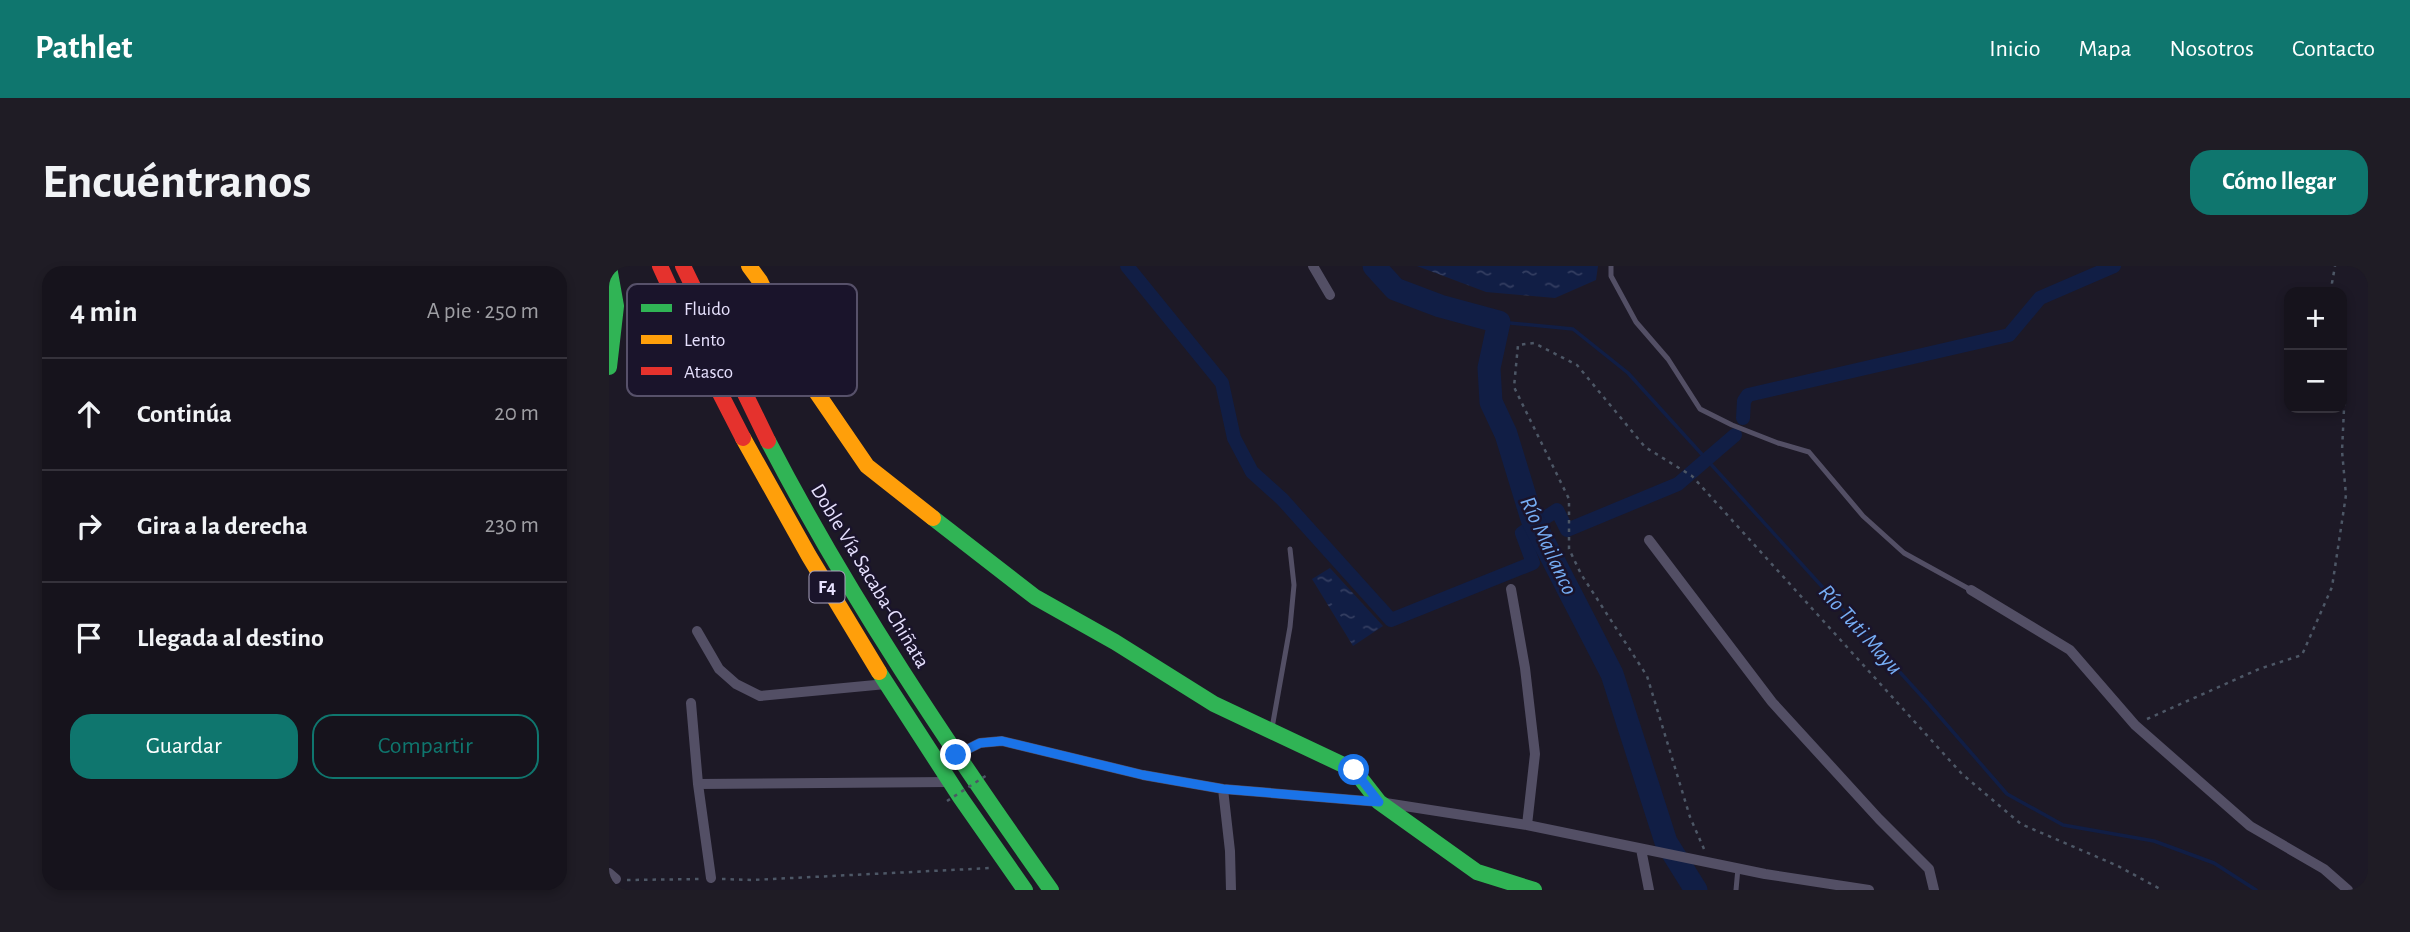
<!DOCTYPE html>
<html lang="es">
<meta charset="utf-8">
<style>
:root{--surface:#16131c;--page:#1f1c25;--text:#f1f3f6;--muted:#9e9ea3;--line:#35323b;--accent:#0f766e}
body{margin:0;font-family:"Alegreya Sans",sans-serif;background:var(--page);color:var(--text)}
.controls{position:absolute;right:21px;top:21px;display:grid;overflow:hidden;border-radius:14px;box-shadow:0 4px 10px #0003}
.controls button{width:63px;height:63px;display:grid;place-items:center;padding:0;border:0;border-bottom:2px solid var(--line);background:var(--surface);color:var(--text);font:35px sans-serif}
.stop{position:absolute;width:21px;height:21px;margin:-16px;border:5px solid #1a73e8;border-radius:50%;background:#fff}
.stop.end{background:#1a73e8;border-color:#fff;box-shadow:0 2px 7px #0008}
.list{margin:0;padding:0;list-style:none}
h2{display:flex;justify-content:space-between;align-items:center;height:91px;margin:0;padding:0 28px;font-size:30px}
h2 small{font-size:23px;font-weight:400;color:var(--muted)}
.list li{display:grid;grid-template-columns:46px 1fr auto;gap:21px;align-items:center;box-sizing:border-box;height:112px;padding:0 28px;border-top:2px solid var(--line)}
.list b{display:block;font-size:26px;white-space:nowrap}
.list em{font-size:23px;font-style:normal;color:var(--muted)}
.actions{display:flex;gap:14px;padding:21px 28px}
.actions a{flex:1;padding:16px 0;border:2px solid var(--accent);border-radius:21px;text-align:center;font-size:24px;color:var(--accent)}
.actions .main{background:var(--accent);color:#fff}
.icon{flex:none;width:38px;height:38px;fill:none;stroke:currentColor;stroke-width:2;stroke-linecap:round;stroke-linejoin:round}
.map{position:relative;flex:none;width:1759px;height:624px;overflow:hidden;border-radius:21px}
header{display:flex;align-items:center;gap:42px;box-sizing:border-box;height:98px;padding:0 35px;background:var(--accent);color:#fff}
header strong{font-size:33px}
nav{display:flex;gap:38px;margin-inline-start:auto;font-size:24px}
.intro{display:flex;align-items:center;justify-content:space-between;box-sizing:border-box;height:168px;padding:0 42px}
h1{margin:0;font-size:49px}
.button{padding:18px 32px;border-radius:21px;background:var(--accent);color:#fff;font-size:24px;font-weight:700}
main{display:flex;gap:42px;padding:0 42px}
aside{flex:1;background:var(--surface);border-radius:21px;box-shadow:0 4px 10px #0003}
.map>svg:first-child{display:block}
.water{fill:url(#water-ripples)}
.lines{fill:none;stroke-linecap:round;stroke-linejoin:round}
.stream{stroke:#111e45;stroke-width:3.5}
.canal{stroke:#111e45;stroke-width:14}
.river{stroke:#111e45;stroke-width:23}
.path{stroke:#4d5766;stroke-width:2.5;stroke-dasharray:3.5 5;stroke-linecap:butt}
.lane{stroke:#534f65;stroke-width:5}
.street{stroke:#534f65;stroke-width:10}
.fast{stroke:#30b455;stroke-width:16}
.slow{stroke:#ff9f0a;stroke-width:16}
.jam{stroke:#e5322d;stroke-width:16}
.path-bridge{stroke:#4d5766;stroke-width:2.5;stroke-dasharray:3.5 5;stroke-linecap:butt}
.route{stroke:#1a73e8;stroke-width:9}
.labels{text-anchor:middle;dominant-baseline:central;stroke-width:5;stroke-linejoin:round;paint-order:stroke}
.shield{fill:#1a142b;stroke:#a9a3be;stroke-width:2}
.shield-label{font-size:19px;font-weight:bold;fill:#e6e0fd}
.street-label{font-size:21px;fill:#e6e0fd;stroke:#1a142b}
.water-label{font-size:23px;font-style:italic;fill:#76adf4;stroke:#1a142b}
.key{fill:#1a142b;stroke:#57516a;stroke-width:2}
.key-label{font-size:19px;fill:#e6e0fd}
</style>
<header>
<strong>Pathlet</strong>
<nav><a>Inicio</a><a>Mapa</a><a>Nosotros</a><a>Contacto</a></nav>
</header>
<div class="intro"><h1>Encuéntranos</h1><a class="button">Cómo llegar</a></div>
<main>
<aside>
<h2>4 min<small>A pie · 250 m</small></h2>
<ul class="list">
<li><svg class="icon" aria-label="ahead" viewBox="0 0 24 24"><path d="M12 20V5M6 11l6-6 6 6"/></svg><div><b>Continúa</b></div><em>20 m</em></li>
<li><svg class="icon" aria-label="right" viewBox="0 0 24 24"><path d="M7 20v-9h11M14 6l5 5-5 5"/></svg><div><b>Gira a la derecha</b></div><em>230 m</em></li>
<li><svg class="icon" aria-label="arrive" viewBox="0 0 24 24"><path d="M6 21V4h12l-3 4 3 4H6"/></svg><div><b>Llegada al destino</b></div></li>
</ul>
<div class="actions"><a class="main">Guardar</a><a>Compartir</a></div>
</aside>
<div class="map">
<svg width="1759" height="624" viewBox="0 0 1759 624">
<defs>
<pattern id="water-ripples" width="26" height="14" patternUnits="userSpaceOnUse" patternTransform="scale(1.75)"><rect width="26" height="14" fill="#111e45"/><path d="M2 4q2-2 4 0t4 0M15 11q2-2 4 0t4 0" fill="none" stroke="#343e61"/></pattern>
</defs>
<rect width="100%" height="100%" fill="#1d1926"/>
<path class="water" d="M808 0H989L987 14 946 32 877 26Z
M721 302 774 360 744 380 703 313Z"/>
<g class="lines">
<path class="stream" d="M890 56 964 63 1019 107 1318 436 1398 528 1454 559 1545 575 1605 597 1647 624"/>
<path class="canal" d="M518 0 613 117 625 172 643 206 673 233 782 354 924 297 913 267 948 244 958 264 1069 218 1126 169
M1134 152 1135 135 1139 129 1400 69 1431 32 1505 0"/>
<path class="river" d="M765 0 786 23 831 40 890 56 880 102 882 136 897 168 923 253 1003 408 1057 576 1087 624"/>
<path class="path" d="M1724 26 1723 17 1726 0
M1538 453 1650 403 1693 389 1723 321 1737 229 1733 185 1736 122 1733 89
M1095 583 1081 551 1038 410 972 308 960 283V233L905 121 909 79 925 77 968 99 1036 181 1083 210 1353 508 1412 558 1509 600 1553 624
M113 613 143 614 382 602
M18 614 92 613"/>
<path class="lane" d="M1002 0V10L1027 56 1059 93 1091 143 1123 159 1169 177 1200 186 1254 250 1295 287 1362 324
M663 462 681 361 685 319 681 283
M1127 624 1129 602"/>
<path class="street" d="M704 0 721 29
M1040 274 1163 436 1270 553 1320 603 1325 624
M902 323 916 402 926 488 918 559
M1362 324 1461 384 1526 459 1641 560 1715 603 1739 624
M88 365 110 403 127 418 151 430 277 418
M82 437 89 518 102 612
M347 489 371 477 393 475 534 509 614 523 770 536 918 559 1156 608 1260 624
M89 518 340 516
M614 523 621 585 622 624
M1032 583 1040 624
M0 607 7 613"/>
<path class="fast" d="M0 1 7 40 0 101
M159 175C241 333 340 480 442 624
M324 252 426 331 506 376 605 438 745 504 770 536 868 606 925 624
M270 406 351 531 416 624"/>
<path class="slow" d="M140 0 151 15 197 111 258 200 324 252
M134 172 200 290 270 406"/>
<path class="jam" d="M51 0 93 92 134 172
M74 0 159 175"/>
<path class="path-bridge" d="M338 535 378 509"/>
</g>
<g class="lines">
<path class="route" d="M347 489 371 477 393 475 534 509 614 523 770 536 745 504"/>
</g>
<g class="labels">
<rect class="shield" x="200.5" y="305.5" width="35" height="31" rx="5"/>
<g class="shield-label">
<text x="218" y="321">F4</text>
</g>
<g class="street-label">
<text transform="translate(261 310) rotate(59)">Doble Vía Sacaba-Chiñata</text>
</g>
<g class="water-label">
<text transform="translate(939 280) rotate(65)">Río Mailanco</text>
<text transform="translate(1251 364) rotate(48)">Río Tuti Mayu</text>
</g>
</g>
<rect x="18" y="18" width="230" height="112" rx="10" class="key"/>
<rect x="32" y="38" width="31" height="8" fill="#30b455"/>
<rect x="32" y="69" width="31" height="9" fill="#ff9f0a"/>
<rect x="32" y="101" width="31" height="8" fill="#e5322d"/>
<g class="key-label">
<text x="75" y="49">Fluido</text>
<text x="75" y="80">Lento</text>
<text x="75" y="112">Atasco</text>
</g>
</svg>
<div class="controls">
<button>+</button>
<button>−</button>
</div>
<div class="stop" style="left:745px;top:504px"></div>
<div class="stop end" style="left:347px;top:489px"></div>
</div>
</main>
